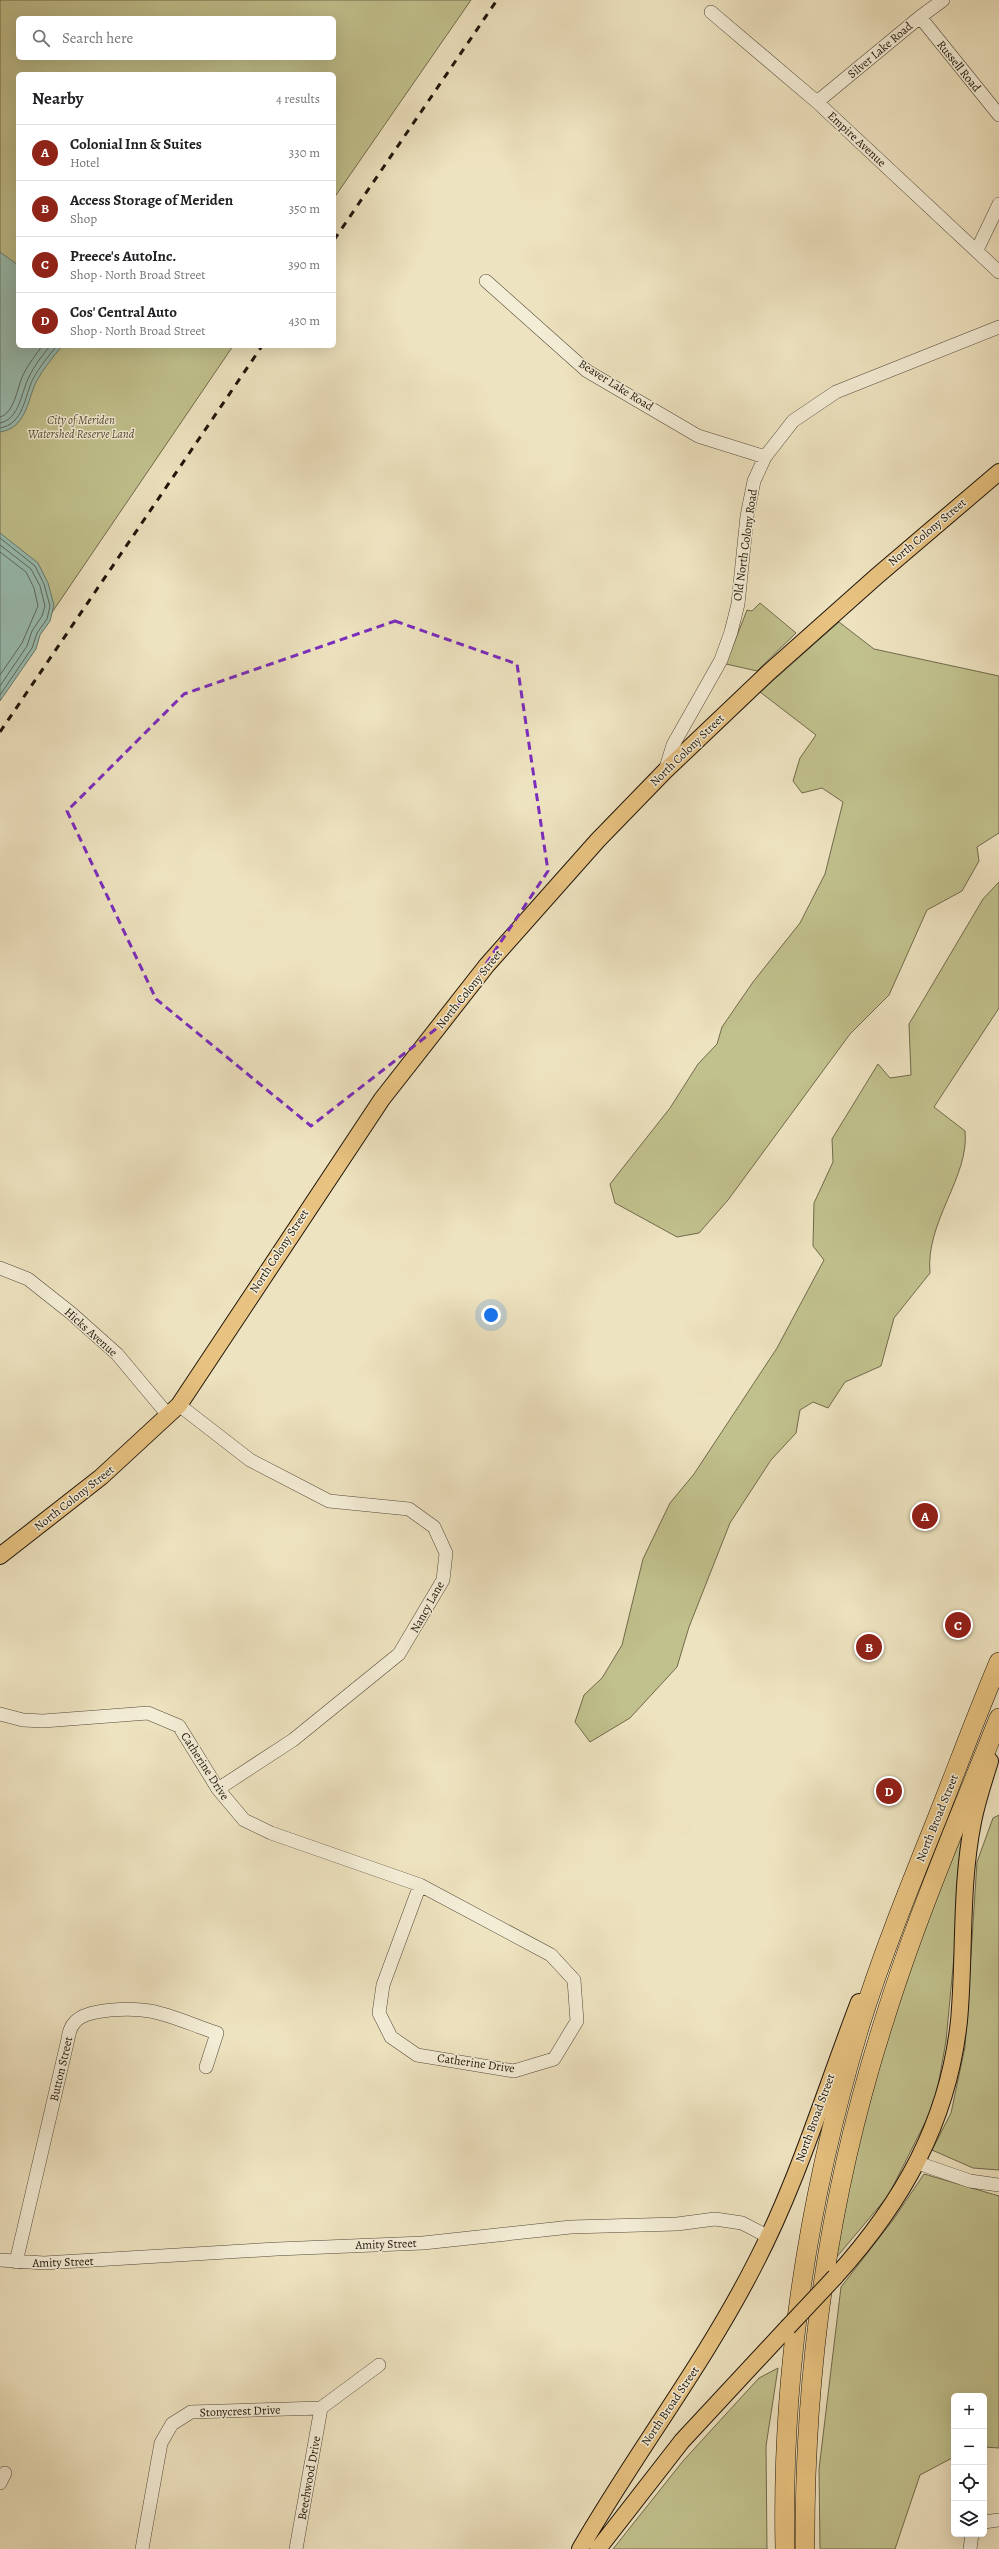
<!DOCTYPE html>
<meta charset="utf-8">
<style>
:root{--surface:#fff;--page:#f2f2f2;--text:#202124;--muted:#757577;--line:#e0e0e0;--accent:#8f2418}
body{margin:0;font-family:Alegreya,serif;background:var(--page);color:var(--text)}
.controls{position:absolute;right:12px;bottom:12px;display:grid;overflow:hidden;border-radius:6px;box-shadow:0 4px 16px #0002}
.controls button{width:36px;height:36px;display:grid;place-items:center;padding:0;border:0;border-bottom:1px solid var(--line);background:var(--surface);color:var(--text);font:20px sans-serif}
.you{position:absolute;left:491px;top:1315px;width:14px;height:14px;margin:-10px;border:3px solid #fff;border-radius:50%;background:#1a73e8;box-shadow:0 0 0 6px #1a73e833}
.badge{display:grid;place-items:center;width:26px;height:26px;border-radius:50%;background:var(--accent);color:#fff;font-size:13px;font-weight:700}
.pin{position:absolute;translate:-50% -50%;border:2px solid #fff;box-shadow:0 1px 4px #0006}
.list{margin:0;padding:0;list-style:none}
h2{display:flex;justify-content:space-between;align-items:center;height:52px;margin:0;padding:0 16px;font-size:17px}
h2 small{font-size:13px;font-weight:400;color:var(--muted)}
.list li{display:grid;grid-template-columns:26px 1fr auto;gap:12px;align-items:center;box-sizing:border-box;height:56px;padding:0 16px;border-top:1px solid var(--line)}
.list b{display:block;font-size:15px;white-space:nowrap}
.list p{margin:0;font-size:13px;white-space:nowrap;color:var(--muted)}
.list em{font-size:13px;font-style:normal;color:var(--muted)}
.icon{flex:none;width:22px;height:22px;fill:none;stroke:currentColor;stroke-width:2;stroke-linecap:round;stroke-linejoin:round}
.map{position:relative;flex:none;width:999px;height:2549px;overflow:hidden}
.search{position:absolute;background:var(--surface);box-shadow:0 4px 16px #0002;left:16px;top:16px;width:320px;height:44px;display:flex;align-items:center;gap:10px;box-sizing:border-box;padding:0 14px;border-radius:6px;color:var(--muted);font-size:15px}
.panel{position:absolute;background:var(--surface);box-shadow:0 4px 16px #0002;left:16px;top:72px;width:320px;height:276px;border-radius:6px}
.map>svg:first-child{display:block}
.green{fill:#c1c18d;stroke:#706a4c;fill-rule:evenodd}
.water{fill:#99beb3;stroke:#687a6f}
.lines{fill:none;stroke-linecap:round;stroke-linejoin:round}
.shore{stroke:#5c695e;stroke-width:1}
.minor-casing{stroke:#524838;stroke-width:14}
.major-casing{stroke:#1e140a;stroke-width:18}
.highway-casing{stroke:#1e140a;stroke-width:20}
.minor{stroke:#f4edd6;stroke-width:13}
.major{stroke:#e7c280;stroke-width:16}
.highway{stroke:#e7c280;stroke-width:19}
.rail{stroke:#1e140a;stroke-width:3;stroke-dasharray:7 7;stroke-linecap:butt}
.major-bridge-casing{stroke:#1e140a;stroke-width:18;stroke-linecap:butt}
.major-bridge{stroke:#e7c280;stroke-width:16}
.marked{fill:none;stroke:#7b2cbf;stroke-width:3;stroke-dasharray:8 5;stroke-linejoin:round}
.labels{text-anchor:middle;dominant-baseline:central;stroke-width:3;stroke-linejoin:round;paint-order:stroke}
.street-label{font-size:12px;fill:#1e140a;stroke:#f4edd6}
.park-label{font-size:12px;font-style:italic;fill:#575138;stroke:#f4edd6}
</style>
<div class="map">
<svg width="999" height="2549" viewBox="0 0 999 2549">
<rect width="100%" height="100%" fill="#eee3c0"/>
<filter id="stains"><feTurbulence type="fractalNoise" baseFrequency=".005" numOctaves="4"/><feColorMatrix values="0 0 0 0 .2 0 0 0 0 .09 0 0 0 0 .02 0 0 0 .5 -.17"/></filter>
<radialGradient id="worn" r=".72"><stop offset=".6" stop-color="#630" stop-opacity="0"/><stop offset="1" stop-color="#630" stop-opacity=".3"/></radialGradient>
<path class="green" d="M0 0H471L334 198V74H18V346H233L0 689ZM18 18H334V58H18Z
M760 603 796 633 757 671 726 664 747 610 752 611Z
M839 622 874 649 999 676V833L977 847 979 861 962 891 927 910 889 995 850 1034 728 1200 699 1233 677 1237 615 1203 610 1184 670 1108 698 1064 717 1044 722 1027 753 982 800 923 825 874 843 802 822 788 802 793 793 781 800 758 816 735 760 692Z
M999 882V1008L934 1107 965 1131C970 1176 925 1222 930 1273L894 1318 881 1366 845 1382 828 1408 813 1402 800 1410 796 1433 771 1460 730 1523 689 1627 677 1667 630 1718 590 1742 575 1722 584 1695 602 1678 622 1645 643 1559 670 1503 694 1474 777 1348 824 1260 813 1246 814 1203 833 1162 832 1139 878 1064 890 1078 911 1075 909 1024 983 899Z
M999 1815V2170L973 2168 932 2150 951 2113 965 2047 977 1862 993 1818Z
M959 1841H965L946 2041 935 2103 888 2196 835 2259C845 2210 852 2159 865 2110 890 2018 922 1929 959 1841Z
M924 2174 999 2196V2448L984 2447V2396H954V2457L920 2475 895 2549H820L819 2469 841 2287 893 2220Z
M778 2368 766 2446 767 2549H613L683 2461 759 2378Z"/>
<path class="water" d="M0 252 18 265V346H62C53 357 43 369 36 382 27 402 26 428 0 432Z
M0 533 38 563 48 583 54 605 50 621 40 635 36 649 0 701Z"/>
<g class="lines">
<path class="shore" d="M0 417C15 413 17 387 23 375 28 364 36 355 42 346
M0 423C20 419 21 392 29 377 34 366 42 356 50 346
M0 428C24 424 24 397 33 379 39 368 48 356 57 346
M0 538 35 566 44 584 50 606 47 619 37 633 32 648 0 695
M0 545 31 569 40 586 45 606 42 616 32 631 27 646 0 686
M0 552 26 572 34 588 38 606 22 643 0 675"/>
<g class="minor-casing">
<path id="minor" d="M711 12 817 102 999 272
M920 17 999 115
M817 102 920 17 943 0
M977 250 999 204
M486 281 587 371 698 436 765 457
M665 771 673 745 721 660 731 632 738 604 747 516 754 481 765 457 793 421 836 392 999 327
M0 1268 28 1279 71 1313 117 1354 168 1415
M179 1405 250 1460 329 1501 409 1509 434 1527 446 1553 443 1580 399 1654 293 1740 218 1789
M0 1714 23 1720 43 1721 148 1713 179 1726 218 1789 244 1820 271 1833 420 1885 551 1955 574 1980 577 2021 554 2059 514 2071 417 2055 391 2037 379 2013 383 1985 420 1885
M918 2163 970 2181 999 2185
M0 2260 44 2263 277 2249 423 2243 571 2227 677 2224 715 2219 742 2223 769 2237
M16 2262 68 2039C69 2033 70 2027 75 2022 87 2008 132 2008 150 2011 172 2015 195 2026 217 2033L206 2067
M0 2483 5 2473
M984 2522 999 2520
M142 2549 161 2443 172 2424 191 2412 321 2408 379 2365
M296 2549 321 2408
M970 2549 972 2534"/>
</g>
<g class="major-casing">
<path id="major" d="M0 1556 101 1477 179 1405 382 1099 487 965 598 840 665 771 768 673 877 576 999 472
M835 2277C903 2202 948 2122 959 2021 965 1955 960 1887 973 1822 977 1801 984 1781 990 1761
M580 2549C636 2452 704 2364 755 2264 798 2181 825 2090 859 2002
M598 2549 682 2441 788 2327"/>
</g>
<g class="highway-casing">
<path id="highway" d="M785 2549C781 2372 809 2194 860 2025 882 1955 909 1888 936 1821 957 1768 977 1714 999 1662
M805 2549C804 2370 829 2192 884 2021 916 1918 959 1818 999 1718"/>
</g>
<use href="#minor" class="minor"/>
<use href="#major" class="major"/>
<use href="#highway" class="highway"/>
<path class="rail" d="M334 240 497 0
M0 732 262 346"/>
<g class="major-bridge-casing">
<path id="major-bridge" d="M788 2327 835 2277"/>
</g>
<use href="#major-bridge" class="major-bridge"/>
</g>
<path class="marked" d="M395 621 517 664 548 871 450 1018 311 1126 156 999 67 811 184 694Z"/>
<g class="labels">
<g class="street-label">
<text transform="translate(880 50) rotate(-40)">Silver Lake Road</text>
<text transform="translate(959 66) rotate(51)">Russell Road</text>
<text transform="translate(857 139) rotate(43)">Empire Avenue</text>
<text transform="translate(616 385) rotate(32)">Beaver Lake Road</text>
<text transform="translate(927 532) rotate(-40)">North Colony Street</text>
<text transform="translate(745 545) rotate(-82)">Old North Colony Road</text>
<text transform="translate(687 750) rotate(-44)">North Colony Street</text>
<text transform="translate(469 989) rotate(-51)">North Colony Street</text>
<text transform="translate(279 1251) rotate(-57)">North Colony Street</text>
<text transform="translate(91 1332) rotate(42)">Hicks Avenue</text>
<text transform="translate(74 1498) rotate(-38)">North Colony Street</text>
<text transform="translate(427 1607) rotate(-61)">Nancy Lane</text>
<text transform="translate(205 1766) rotate(57)">Catherine Drive</text>
<text transform="translate(937 1818) rotate(-68)">North Broad Street</text>
<text transform="translate(476 2063) rotate(8)">Catherine Drive</text>
<text transform="translate(61 2069) rotate(-77)">Button Street</text>
<text transform="translate(815 2118) rotate(-70)">North Broad Street</text>
<text transform="translate(386 2244) rotate(-2)">Amity Street</text>
<text transform="translate(63 2262) rotate(-2)">Amity Street</text>
<text transform="translate(670 2406) rotate(-56)">North Broad Street</text>
<text transform="translate(240 2411) rotate(-2)">Stonycrest Drive</text>
<text transform="translate(309 2478) rotate(-80)">Beechwood Drive</text>
</g>
<g class="park-label">
<text x="81" y="420">City of Meriden<tspan x="81" dy="14">Watershed Reserve Land</tspan></text>
</g>
</g>
<rect width="100%" height="100%" filter="url(#stains)"/>
<rect width="100%" height="100%" fill="url(#worn)"/>
</svg>
<div class="controls">
<button>+</button>
<button>−</button>
<button><svg class="icon" aria-label="locate" viewBox="0 0 24 24"><circle cx="12" cy="12" r="6"/><path d="M12 2v4M12 18v4M2 12h4M18 12h4"/></svg></button>
<button><svg class="icon" aria-label="layers" viewBox="0 0 24 24"><path d="M12 4l9 5-9 5-9-5zM3 14l9 5 9-5"/></svg></button>
</div>
<div class="you"></div>
<div class="pin badge" style="left:925px;top:1516px">A</div>
<div class="pin badge" style="left:869px;top:1647px">B</div>
<div class="pin badge" style="left:958px;top:1625px">C</div>
<div class="pin badge" style="left:889px;top:1791px">D</div>
<div class="search"><svg class="icon" aria-label="search" viewBox="0 0 24 24"><circle cx="10" cy="10" r="6"/><path d="M15 15l6 6"/></svg>Search here</div>
<section class="panel">
<h2>Nearby<small>4 results</small></h2>
<ul class="list">
<li><span class="badge">A</span><div><b>Colonial Inn &amp; Suites</b><p>Hotel</p></div><em>330 m</em></li>
<li><span class="badge">B</span><div><b>Access Storage of Meriden</b><p>Shop</p></div><em>350 m</em></li>
<li><span class="badge">C</span><div><b>Preece's AutoInc.</b><p>Shop · North Broad Street</p></div><em>390 m</em></li>
<li><span class="badge">D</span><div><b>Cos' Central Auto</b><p>Shop · North Broad Street</p></div><em>430 m</em></li>
</ul>
</section>
</div>
